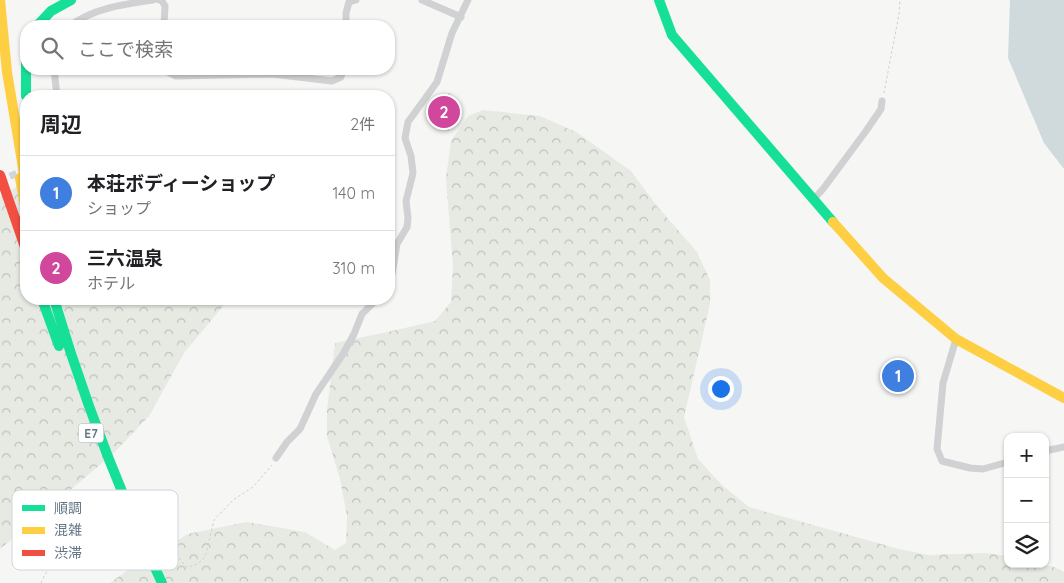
<!DOCTYPE html>
<html lang="ja">
<meta charset="utf-8">
<style>
:root{--surface:#fff;--page:#f6f6f6;--text:#202124;--muted:#757577;--line:#e0e0e0;--accent:#2563eb}
body{margin:0;font-family:Quicksand,"Noto Sans JP",sans-serif;background:var(--page);color:var(--text)}
.controls{position:absolute;right:15px;bottom:15px;display:grid;overflow:hidden;border-radius:10px;box-shadow:0 1px 4px #0004}
.controls button{width:45px;height:45px;display:grid;place-items:center;padding:0;border:0;border-bottom:1px solid var(--line);background:var(--surface);color:var(--text);font:25px sans-serif}
.you{position:absolute;left:720px;top:388px;width:18px;height:18px;margin:-12px;border:4px solid #fff;border-radius:50%;background:#1a73e8;box-shadow:0 0 0 8px #1a73e833}
.badge{display:grid;place-items:center;width:32px;height:32px;border-radius:50%;background:var(--accent);color:#fff;font-size:16px;font-weight:700}
.pin{position:absolute;translate:-50% -50%;border:2px solid #fff;box-shadow:0 1px 5px #0006}
.list{margin:0;padding:0;list-style:none}
h2{display:flex;justify-content:space-between;align-items:center;height:65px;margin:0;padding:0 20px;font-size:21px}
h2 small{font-size:16px;font-weight:400;color:var(--muted)}
.list li{display:grid;grid-template-columns:32px 1fr auto;gap:15px;align-items:center;box-sizing:border-box;height:75px;padding:0 20px;border-top:1px solid var(--line)}
.list b{display:block;font-size:19px;white-space:nowrap}
.list p{margin:0;font-size:16px;white-space:nowrap;color:var(--muted)}
.list em{font-size:16px;font-style:normal;color:var(--muted)}
.icon{flex:none;width:28px;height:28px;fill:none;stroke:currentColor;stroke-width:2;stroke-linecap:round;stroke-linejoin:round}
.map{position:relative;flex:none;width:1064px;height:583px;overflow:hidden}
.search{position:absolute;background:var(--surface);box-shadow:0 1px 4px #0004;left:20px;top:20px;width:375px;height:55px;display:flex;align-items:center;gap:12px;box-sizing:border-box;padding:0 18px;border-radius:20px;color:var(--muted);font-size:19px}
.panel{position:absolute;background:var(--surface);box-shadow:0 1px 4px #0004;left:20px;top:90px;width:375px;height:215px;border-radius:20px}
.map>svg:first-child{display:block}
.forest{fill:url(#forest-crowns)}
.water{fill:#d0d9dc}
.building{fill:url(#building-cross-hatch);stroke:#e6e6e4}
.lines{fill:none;stroke-linecap:round;stroke-linejoin:round}
.street-tunnel{stroke:#d1d6da;stroke-width:7;stroke-dasharray:7 3.5;stroke-linecap:butt}
.path{stroke:#cdcecf;stroke-width:1;stroke-dasharray:2.5 2.5;stroke-linecap:butt}
.street{stroke:#d0d1d2;stroke-width:7}
.fast{stroke:#16e098;stroke-width:10}
.slow{stroke:#ffcf43;stroke-width:10}
.jam{stroke:#f24e42;stroke-width:10}
.labels{text-anchor:middle;dominant-baseline:central;stroke-width:5;stroke-linejoin:round;paint-order:stroke}
.shield{fill:#fff;stroke:#929fac;stroke-width:1}
.shield-label{font-size:12px;font-weight:bold;fill:#637688}
.key{fill:#fff;stroke:#d0d6db;stroke-width:1}
.key-label{font-size:14px;fill:#637688}
</style>
<div class="map">
<svg width="1064" height="583" viewBox="0 0 1064 583">
<defs>
<pattern id="forest-crowns" width="20" height="18" patternUnits="userSpaceOnUse" patternTransform="scale(1.25)"><rect width="20" height="18" fill="#e6eae3"/><path d="M2 6a3 3 0 1 1 6 0M12 15a3 3 0 1 1 6 0" fill="none" stroke="#bec2be"/></pattern>
<pattern id="building-cross-hatch" width="8" height="8" patternUnits="userSpaceOnUse" patternTransform="scale(1.25)"><rect width="8" height="8" fill="#d2d3d4"/><path d="M0 0l8 8M0 8l8-8" fill="none" stroke="#aeb0b2"/></pattern>
</defs>
<rect width="100%" height="100%" fill="#f6f6f5"/>
<path class="forest" d="M483 110 540 116 576 132 631 171 657 206 697 252 710 280V304L684 417 698 459 721 484 749 507 899 549 928 555 986 553 1008 556V564C1028 564 1047 561 1064 572V583H110L132 567 188 534 246 522 305 532 335 550 346 543 347 516 340 479 327 436V410L335 343 392 331 435 321 451 302 453 266 446 178 451 141 468 116Z
M26 182V299H229L184 353 149 416 113 454 0 549V196Z"/>
<path class="water" d="M1010 0H1064V169L1044 143 1008 58Z"/>
<path class="building" d="M449 93 461 105 452 114 457 118 452 123 454 125 448 131 428 111 435 103 437 105Z"/>
<g class="lines">
<path class="street-tunnel" d="M0 180 23 171"/>
<path class="path" d="M884 93 899 14 900 0
M150 533C173 539 172 550 186 567 195 566 202 563 206 554L214 520 233 500 253 487 272 465
M41 583C54 549 96 541 129 535"/>
<path class="street" d="M159 0 162 1 165 6 164 26
M422 0 461 17
M70 26C93 8 126 4 153 0
M346 26V13L349 2 356 0
M54 69 57 96
M166 69 168 72 176 76 272 74 332 81 341 77 343 69
M813 200 823 189 866 131 881 109 882 101
M389 280 392 274 397 244 407 227 408 218 406 201 413 173 411 156 405 138 408 122 437 82 452 33 468 0
M956 339 943 383 937 449 942 461 970 468 983 469 1008 462
M1045 451 1064 447
M276 458 287 442 300 429 316 394 343 354 354 334 362 314 377 299"/>
<path class="fast" d="M659 0 672 35 833 222
M37 26 51 11 71 0
M26 56V96
M42 299 59 346
M54 299C83 397 119 491 162 583"/>
<path class="slow" d="M0 0 7 72 26 186
M20 178 26 210
M833 222 883 278 956 339 1064 398"/>
<path class="jam" d="M0 175 26 250"/>
</g>
<g class="labels">
<rect class="shield" x="78.5" y="423.5" width="25" height="19" rx="4"/>
<g class="shield-label">
<text x="91" y="433">E7</text>
</g>
</g>
<rect x="12" y="490" width="166" height="80" rx="8" class="key"/>
<rect x="22" y="505" width="23" height="6" fill="#16e098"/>
<rect x="22" y="527" width="23" height="7" fill="#ffcf43"/>
<rect x="22" y="550" width="23" height="6" fill="#f24e42"/>
<g class="key-label">
<text x="54" y="513">順調</text>
<text x="54" y="535">混雑</text>
<text x="54" y="558">渋滞</text>
</g>
</svg>
<div class="controls">
<button>+</button>
<button>−</button>
<button><svg class="icon" aria-label="layers" viewBox="0 0 24 24"><path d="M12 4l9 5-9 5-9-5zM3 14l9 5 9-5"/></svg></button>
</div>
<div class="you"></div>
<div class="pin badge" style="left:898px;top:376px;background:#3f7fe0">1</div>
<div class="pin badge" style="left:444px;top:112px;background:#d1479c">2</div>
<div class="search"><svg class="icon" aria-label="search" viewBox="0 0 24 24"><circle cx="10" cy="10" r="6"/><path d="M15 15l6 6"/></svg>ここで検索</div>
<section class="panel">
<h2>周辺<small>2件</small></h2>
<ul class="list">
<li><span class="badge" style="background:#3f7fe0">1</span><div><b>本荘ボディーショップ</b><p>ショップ</p></div><em>140 m</em></li>
<li><span class="badge" style="background:#d1479c">2</span><div><b>三六温泉</b><p>ホテル</p></div><em>310 m</em></li>
</ul>
</section>
</div>
